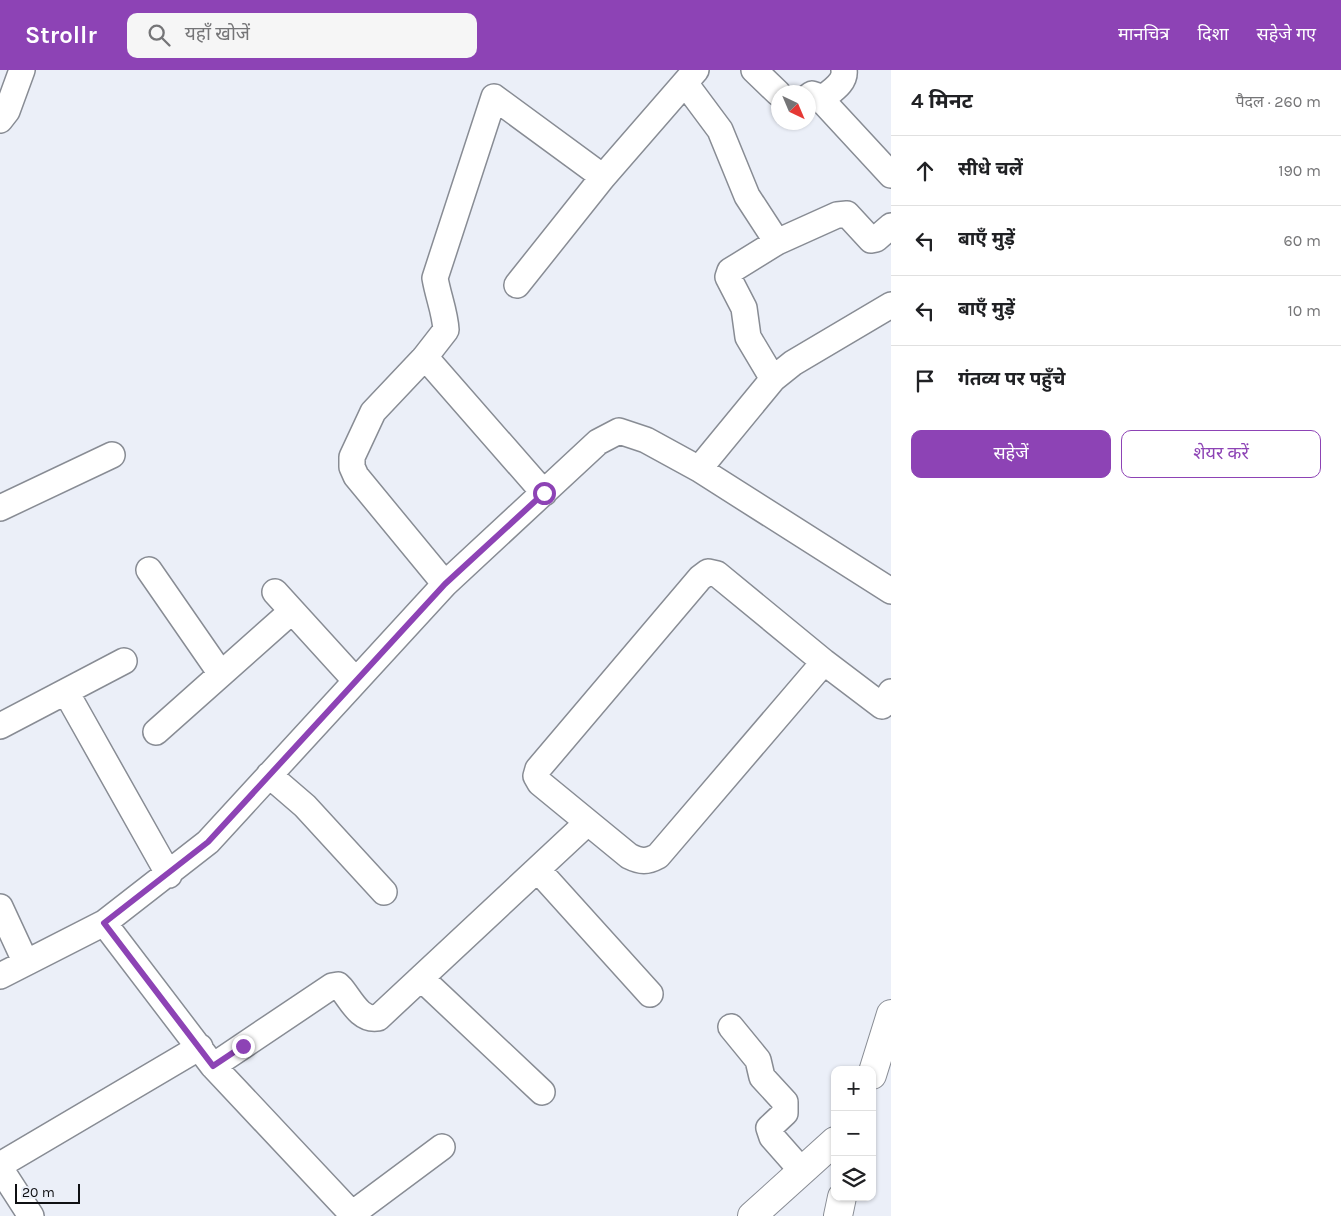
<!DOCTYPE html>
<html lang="hi">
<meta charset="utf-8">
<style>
:root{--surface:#fff;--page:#f6f6f6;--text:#202124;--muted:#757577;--line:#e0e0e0;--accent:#8d43b5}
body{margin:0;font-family:Karla,"Noto Sans Devanagari",sans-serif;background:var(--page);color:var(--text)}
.controls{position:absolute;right:15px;bottom:15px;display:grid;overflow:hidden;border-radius:10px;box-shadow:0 1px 4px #0004}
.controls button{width:45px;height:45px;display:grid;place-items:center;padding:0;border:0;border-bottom:1px solid var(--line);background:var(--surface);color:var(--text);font:25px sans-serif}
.compass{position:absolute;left:771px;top:15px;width:45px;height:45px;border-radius:50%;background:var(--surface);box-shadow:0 1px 4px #0004;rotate:136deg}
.scale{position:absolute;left:15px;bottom:12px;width:65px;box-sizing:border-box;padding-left:5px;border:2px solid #0f1013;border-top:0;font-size:14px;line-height:18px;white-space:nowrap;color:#0f1013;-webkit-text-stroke:4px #ebeff8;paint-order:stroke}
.stop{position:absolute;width:15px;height:15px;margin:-11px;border:4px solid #8d43b5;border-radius:50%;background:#fff}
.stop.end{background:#8d43b5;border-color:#fff;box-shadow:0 1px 5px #0008}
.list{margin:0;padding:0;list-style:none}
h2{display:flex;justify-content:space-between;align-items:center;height:65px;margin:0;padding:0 20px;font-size:21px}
h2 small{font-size:16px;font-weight:400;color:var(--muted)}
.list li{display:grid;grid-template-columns:32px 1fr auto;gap:15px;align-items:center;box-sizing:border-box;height:70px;padding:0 20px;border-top:1px solid var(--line)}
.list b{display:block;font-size:19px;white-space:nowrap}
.list em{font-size:16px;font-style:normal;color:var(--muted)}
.actions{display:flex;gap:10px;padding:15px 20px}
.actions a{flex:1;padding:11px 0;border:1px solid var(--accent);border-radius:10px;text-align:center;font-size:18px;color:var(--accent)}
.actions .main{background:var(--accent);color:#fff}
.icon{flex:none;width:28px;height:28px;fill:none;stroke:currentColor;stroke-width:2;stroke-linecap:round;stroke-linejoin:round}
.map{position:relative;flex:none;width:891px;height:1146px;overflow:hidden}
header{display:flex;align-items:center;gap:30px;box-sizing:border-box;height:70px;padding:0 25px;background:var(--accent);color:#fff}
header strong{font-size:24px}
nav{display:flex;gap:28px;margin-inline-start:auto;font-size:18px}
.search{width:350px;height:45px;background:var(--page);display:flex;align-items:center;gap:12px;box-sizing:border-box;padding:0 18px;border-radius:10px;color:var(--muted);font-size:19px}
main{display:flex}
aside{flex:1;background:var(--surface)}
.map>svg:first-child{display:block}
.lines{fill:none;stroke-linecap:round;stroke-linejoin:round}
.minor-casing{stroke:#888c94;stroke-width:28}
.tertiary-casing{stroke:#888c94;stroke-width:30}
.minor{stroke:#fff;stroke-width:25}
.tertiary{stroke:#fff;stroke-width:28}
.route{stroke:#8d43b5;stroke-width:6}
</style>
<header>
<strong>Strollr</strong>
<div class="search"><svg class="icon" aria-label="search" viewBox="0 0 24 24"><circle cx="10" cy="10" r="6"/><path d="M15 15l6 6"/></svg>यहाँ खोजें</div>
<nav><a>मानचित्र</a><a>दिशा</a><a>सहेजे गए</a></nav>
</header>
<main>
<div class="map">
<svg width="891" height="1146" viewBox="0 0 891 1146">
<rect width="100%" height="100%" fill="#ebeff8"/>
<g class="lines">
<g class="minor-casing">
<path id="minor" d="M754 0 778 23
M685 13 720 60 747 126 777 172
M808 27 812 24 818 26 891 105
M822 29C831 21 846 13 844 0
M0 50 7 41 22 0
M517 215 603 107 696 0
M425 287 544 423
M773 309 748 267 744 238 728 207 730 201 777 172 837 145 847 144 871 170 876 169 891 156
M699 399 773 309 793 293 891 235
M0 438 112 385
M149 500 221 604
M445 514 356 406 352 397V387L373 342 425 287 446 260C445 242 438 226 435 208L494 27 603 107
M275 522 356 611
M824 592 658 786C647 792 641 792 629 786L540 713 536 706 538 699 700 508 708 502 717 504 824 592 882 636 891 622
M66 622 169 805
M0 656 124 591
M156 662 292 541
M269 705 305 736 384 822
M538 800 650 924
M0 837 25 891
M104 853 213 996 354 1146
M0 906 104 853 208 772 445 514 598 372 619 361 646 370 699 399 891 521
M422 909 542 1022
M731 957 758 990 762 1007 785 1032V1043L769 1058 772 1067 802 1101
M213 996 332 916 338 915 341 918C351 930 360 951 378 948L587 753
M0 1095 200 977
M0 1098 31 1146
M352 1144 442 1077"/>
</g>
<g class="tertiary-casing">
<path id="tertiary" d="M872 1005 891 944
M752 1146 835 1071
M838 1146 842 1127"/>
</g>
<use href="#minor" class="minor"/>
<use href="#tertiary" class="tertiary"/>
</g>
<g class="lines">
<path class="route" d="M243 976 213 996 104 853 208 772 445 514 544 423"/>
</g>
</svg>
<div class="controls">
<button>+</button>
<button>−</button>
<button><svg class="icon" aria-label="layers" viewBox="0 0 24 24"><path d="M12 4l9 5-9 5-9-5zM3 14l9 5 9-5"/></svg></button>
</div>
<svg class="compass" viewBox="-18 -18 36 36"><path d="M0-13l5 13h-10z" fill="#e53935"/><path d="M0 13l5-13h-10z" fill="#757577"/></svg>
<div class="scale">20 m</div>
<div class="stop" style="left:544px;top:423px"></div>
<div class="stop end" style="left:243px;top:976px"></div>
</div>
<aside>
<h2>4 मिनट<small>पैदल · 260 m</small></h2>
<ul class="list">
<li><svg class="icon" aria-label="ahead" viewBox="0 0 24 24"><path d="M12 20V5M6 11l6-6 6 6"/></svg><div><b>सीधे चलें</b></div><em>190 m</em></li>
<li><svg class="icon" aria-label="left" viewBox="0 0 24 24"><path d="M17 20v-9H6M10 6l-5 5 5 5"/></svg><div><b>बाएँ मुड़ें</b></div><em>60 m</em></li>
<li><svg class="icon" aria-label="left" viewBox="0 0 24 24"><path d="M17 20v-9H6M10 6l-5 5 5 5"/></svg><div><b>बाएँ मुड़ें</b></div><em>10 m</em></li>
<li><svg class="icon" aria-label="arrive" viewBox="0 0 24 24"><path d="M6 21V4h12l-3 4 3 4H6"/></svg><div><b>गंतव्य पर पहुँचे</b></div></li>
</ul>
<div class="actions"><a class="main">सहेजें</a><a>शेयर करें</a></div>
</aside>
</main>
